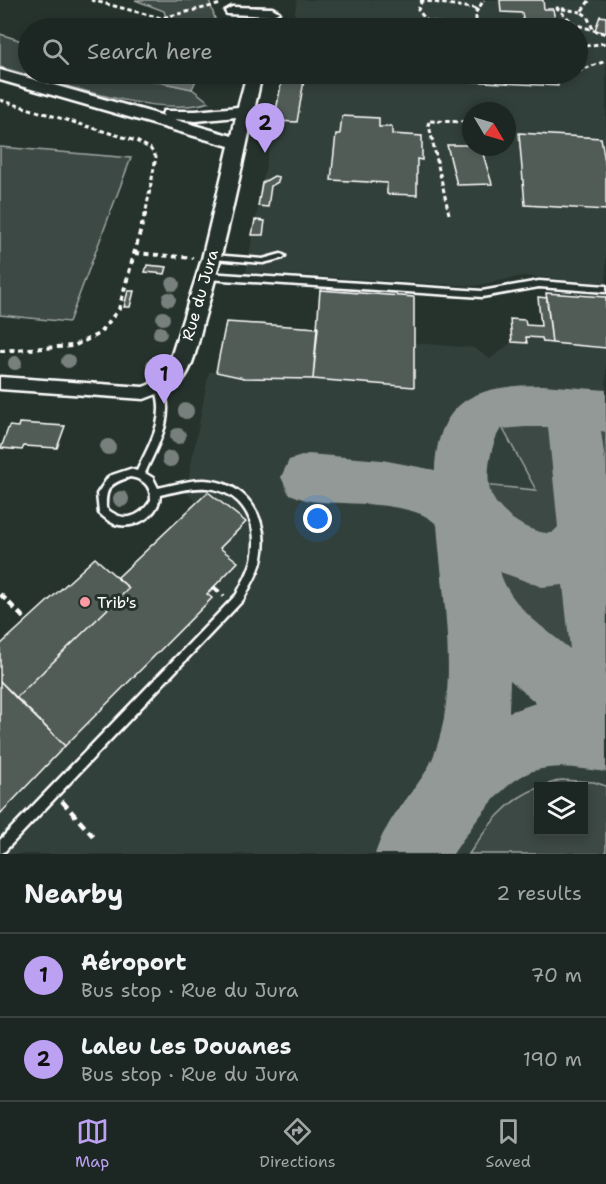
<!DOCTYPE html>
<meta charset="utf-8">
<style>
:root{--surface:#1c2622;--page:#252e2a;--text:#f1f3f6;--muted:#a0a5a5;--line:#3a4340;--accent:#bca0f2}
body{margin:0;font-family:"Shantell Sans",sans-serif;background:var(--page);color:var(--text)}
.controls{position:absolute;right:18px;bottom:18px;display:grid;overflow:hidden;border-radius:0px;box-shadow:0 3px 9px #0003}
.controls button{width:54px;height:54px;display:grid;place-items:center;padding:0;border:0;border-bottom:2px solid var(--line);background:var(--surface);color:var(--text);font:30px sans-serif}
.compass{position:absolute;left:462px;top:102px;width:54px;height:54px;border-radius:50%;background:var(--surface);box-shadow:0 3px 9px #0003;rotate:128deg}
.you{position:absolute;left:318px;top:519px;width:21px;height:21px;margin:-15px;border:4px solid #fff;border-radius:50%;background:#1a73e8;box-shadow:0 0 0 9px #1a73e833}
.badge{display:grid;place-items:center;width:39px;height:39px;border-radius:50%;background:var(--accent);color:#111;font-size:20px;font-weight:700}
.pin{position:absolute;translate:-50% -50px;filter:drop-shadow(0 2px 3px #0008)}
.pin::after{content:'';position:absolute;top:32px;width:21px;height:18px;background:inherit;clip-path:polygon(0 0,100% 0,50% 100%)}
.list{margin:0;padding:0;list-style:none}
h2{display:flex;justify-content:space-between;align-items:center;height:78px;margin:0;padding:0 24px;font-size:26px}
h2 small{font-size:20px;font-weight:400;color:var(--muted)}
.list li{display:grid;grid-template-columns:39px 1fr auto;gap:18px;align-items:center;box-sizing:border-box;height:84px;padding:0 24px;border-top:2px solid var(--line)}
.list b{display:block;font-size:22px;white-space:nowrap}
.list p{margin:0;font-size:20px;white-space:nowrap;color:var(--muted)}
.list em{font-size:20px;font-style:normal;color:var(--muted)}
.icon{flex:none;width:33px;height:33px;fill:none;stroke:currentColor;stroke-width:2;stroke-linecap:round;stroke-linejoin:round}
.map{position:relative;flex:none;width:606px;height:854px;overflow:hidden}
.search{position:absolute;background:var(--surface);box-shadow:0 3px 9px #0003;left:18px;right:18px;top:18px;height:66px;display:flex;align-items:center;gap:15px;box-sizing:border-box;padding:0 21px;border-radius:33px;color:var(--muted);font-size:22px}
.sheet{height:246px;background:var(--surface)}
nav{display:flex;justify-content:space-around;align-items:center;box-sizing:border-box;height:84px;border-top:2px solid var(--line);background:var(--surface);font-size:16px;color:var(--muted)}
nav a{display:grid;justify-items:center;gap:3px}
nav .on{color:var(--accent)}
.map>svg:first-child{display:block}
.built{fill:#333f3a;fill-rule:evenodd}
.green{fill:#3e4944;stroke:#9ea4a2;stroke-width:1.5}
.water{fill:#67706c;stroke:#a4a9a7;stroke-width:1.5}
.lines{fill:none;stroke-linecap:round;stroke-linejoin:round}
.taxiway{fill:#929996;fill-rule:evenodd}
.building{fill:#515c57;stroke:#fff;stroke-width:1.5}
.lane-casing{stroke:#fff;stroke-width:5}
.street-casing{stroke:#fff;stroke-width:5}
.secondary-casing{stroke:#fff;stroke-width:5}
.path-far2{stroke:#fff;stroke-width:3;stroke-dasharray:4.5 3;stroke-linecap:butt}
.path-far1{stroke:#fff;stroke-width:4;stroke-dasharray:5 4.5;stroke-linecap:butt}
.path{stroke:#fff;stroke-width:4.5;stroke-dasharray:8 5;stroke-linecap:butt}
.lane{fill:#26332d;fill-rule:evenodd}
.street{fill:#26332d;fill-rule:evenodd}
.secondary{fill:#26332d;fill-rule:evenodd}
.tree{fill:#78807d}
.poi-dot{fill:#ff9aa2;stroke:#26332d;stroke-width:2}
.labels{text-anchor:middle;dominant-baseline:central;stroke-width:6;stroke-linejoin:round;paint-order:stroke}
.street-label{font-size:16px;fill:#fff;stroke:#26332d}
.poi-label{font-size:16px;fill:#fff;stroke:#26332d;text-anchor:start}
</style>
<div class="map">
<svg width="606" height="854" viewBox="0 0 606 854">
<rect width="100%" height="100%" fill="#26332d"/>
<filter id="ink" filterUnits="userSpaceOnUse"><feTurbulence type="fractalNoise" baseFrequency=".0167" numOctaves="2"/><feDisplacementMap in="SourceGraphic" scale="12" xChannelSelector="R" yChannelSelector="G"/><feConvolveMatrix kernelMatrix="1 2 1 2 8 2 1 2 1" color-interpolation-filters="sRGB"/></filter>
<g filter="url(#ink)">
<path class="built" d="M297 0H606V283L523 276 474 286 246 272 283 74H578V28H292ZM471 111H507V147H471Z
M320 290 414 297V343L474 348 490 359 512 342 510 319 525 320 526 325H541L538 297 547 298 546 293 606 297V854H0V645L95 558 117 577 197 503 187 493V486L209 372H216L226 322 318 328ZM538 786H584V832H538Z"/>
<path class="green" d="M135 0H209L218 28H161L169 27 164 11Z
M0 34 28 43V74H102L140 78 192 89 209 102C159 119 52 81 0 67Z
M0 147 131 158 69 322 0 315Z
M513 420 606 423V667L601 675 520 615 496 594 482 485 536 490 502 427 505 422Z
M561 780 594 782 606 786V854H469C487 827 507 799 538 788V832H584V786H542Z"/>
<path class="water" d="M142 74H199L192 89 140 78Z"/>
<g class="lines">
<path class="taxiway" d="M543 385 606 390V432L601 431 606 468V772C583 769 560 764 537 770 503 778 472 827 453 854H375C378 846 381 836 386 829 400 802 425 781 435 752 460 685 442 595 437 525 416 500 342 505 311 501 303 500 296 496 289 494L281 477 289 460 308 454 382 460 435 470C438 397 479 385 543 385ZM525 427H548L558 527 552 533C531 534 502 516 492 496 484 481 491 441 501 429ZM500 572 542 587 563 585 570 649C543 627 511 607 500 572ZM510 680 536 703 509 712Z"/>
</g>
<path class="building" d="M500 0H543L544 9H553L556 26 524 24 522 13 501 12Z
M600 16 606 17V33L595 30Z
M283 74H305L297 122 274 121Z
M445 74H556L558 86 445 80Z
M342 116 379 118V127H392V134L422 136V160L417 159V195L387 194V183L331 180 336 134H340Z
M519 133 601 138 606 168V210L525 205Z
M447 145H471V147H481L492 184 457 185Z
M274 176 279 177 278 182 271 186 268 207 258 206 262 183Z
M255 220 265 221 263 235H252Z
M147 265 167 267 165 274 145 272Z
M320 290 414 297V387L313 379Z
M128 291H134L130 307H124Z
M546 293 606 297V348L552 343Z
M538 297 547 298 552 343 543 342 542 338 526 337 527 343 512 342 510 319 525 320 526 325 541 326Z
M226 322 318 328 313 379 244 378 216 372Z
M19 423 65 426 57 448 24 446 22 450 1 448 9 426 18 427Z
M208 492 246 522 220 548 238 562 207 594 212 598 65 746 16 698 129 588 117 578Z
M95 558 129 588 16 698 0 681V645Z
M0 681 65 746 0 814Z"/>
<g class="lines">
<g class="lane-casing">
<path id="lane" d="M281 254 285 256 283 258 263 263 213 259 209 257 213 255 263 259Z
M207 273 482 291 539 281 606 286V292L539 287 482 297 207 279 203 276Z
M159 384 162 385C176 417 158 444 145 473L153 478 158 488C173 485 188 480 204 480 246 482 270 517 262 558 259 573 250 586 243 600L4 852 0 854V840L237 594C242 583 249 572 252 560 260 525 244 491 206 488 190 487 175 492 160 495 159 516 134 530 115 524 109 522 104 517 99 513L97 494 109 476 130 469 137 471C150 443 167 418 155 387ZM130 477C144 479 151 486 151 500 139 519 123 523 106 508 105 487 111 483 130 477Z"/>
</g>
<g class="street-casing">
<path id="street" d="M0 377 143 387 159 381 165 383 167 387 165 391 144 399 0 389Z"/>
</g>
<g class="secondary-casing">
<path id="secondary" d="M232 7 272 8 279 12 272 16 227 14 225 11Z
M0 70 164 116 162 114 164 111H196L238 107 247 74H262C244 155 228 236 205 316 199 335 196 360 185 377 177 389 166 398 151 393L148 387C153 378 162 375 168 367L202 259 229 146 0 80ZM236 117 232 136 173 119 196 121Z"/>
</g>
<path class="path-far2" d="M91 0 161 18 221 4
M420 0 478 9
M422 0 418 10 427 21 440 23V28
M589 1 581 12 587 16 594 31
M581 12 557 8 574 24 606 34
M476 28V12L484 0
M578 47 606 43
M578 71 606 61
M385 75 388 74
M561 75 568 74
M0 100 136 141 150 148 156 157 145 216
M449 214 428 121 471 122"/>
<path class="path-far1" d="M135 253 193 258
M0 351 73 346 99 334 119 309 145 214"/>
<path class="path" d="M213 587 224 596
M0 594 27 621
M62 801 93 836"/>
<use href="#lane" class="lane"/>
<use href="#street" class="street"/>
<use href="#secondary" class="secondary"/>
</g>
<g class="tree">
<circle cx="173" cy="284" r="7"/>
<circle cx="169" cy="299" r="7"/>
<circle cx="163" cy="318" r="7"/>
<circle cx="160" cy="333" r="7"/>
<circle cx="68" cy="361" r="7"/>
<circle cx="15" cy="363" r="7"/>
<circle cx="153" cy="365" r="7"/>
<circle cx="186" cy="411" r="8"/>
<circle cx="178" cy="436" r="8"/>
<circle cx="108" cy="447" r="8"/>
<circle cx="170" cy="459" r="8"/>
<circle cx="121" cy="499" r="8"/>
</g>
</g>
<circle class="poi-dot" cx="85" cy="602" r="6"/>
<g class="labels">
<g class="street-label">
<text transform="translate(200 295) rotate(-74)">Rue du Jura</text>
</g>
<g class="poi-label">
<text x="97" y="602">Trib's</text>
</g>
</g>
</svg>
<div class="controls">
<button><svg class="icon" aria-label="layers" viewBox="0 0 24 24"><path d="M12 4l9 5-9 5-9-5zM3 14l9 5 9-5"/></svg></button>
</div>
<svg class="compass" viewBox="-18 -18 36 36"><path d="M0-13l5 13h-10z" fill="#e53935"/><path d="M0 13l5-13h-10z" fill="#a0a5a5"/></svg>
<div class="you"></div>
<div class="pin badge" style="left:164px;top:404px">1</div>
<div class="pin badge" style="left:265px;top:153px">2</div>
<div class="search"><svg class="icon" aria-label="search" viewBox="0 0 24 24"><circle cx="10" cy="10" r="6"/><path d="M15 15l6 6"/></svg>Search here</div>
</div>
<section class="sheet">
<h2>Nearby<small>2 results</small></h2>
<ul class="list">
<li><span class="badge">1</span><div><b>Aéroport</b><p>Bus stop · Rue du Jura</p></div><em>70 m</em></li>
<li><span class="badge">2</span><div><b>Laleu Les Douanes</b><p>Bus stop · Rue du Jura</p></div><em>190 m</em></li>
</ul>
</section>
<nav>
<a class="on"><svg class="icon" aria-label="map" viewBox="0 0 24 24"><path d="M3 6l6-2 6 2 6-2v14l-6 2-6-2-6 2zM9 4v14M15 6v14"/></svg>Map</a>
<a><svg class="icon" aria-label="directions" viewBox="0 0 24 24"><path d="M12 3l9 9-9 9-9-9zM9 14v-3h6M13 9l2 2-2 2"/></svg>Directions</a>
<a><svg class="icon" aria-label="saved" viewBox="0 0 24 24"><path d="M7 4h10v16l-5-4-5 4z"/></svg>Saved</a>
</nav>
